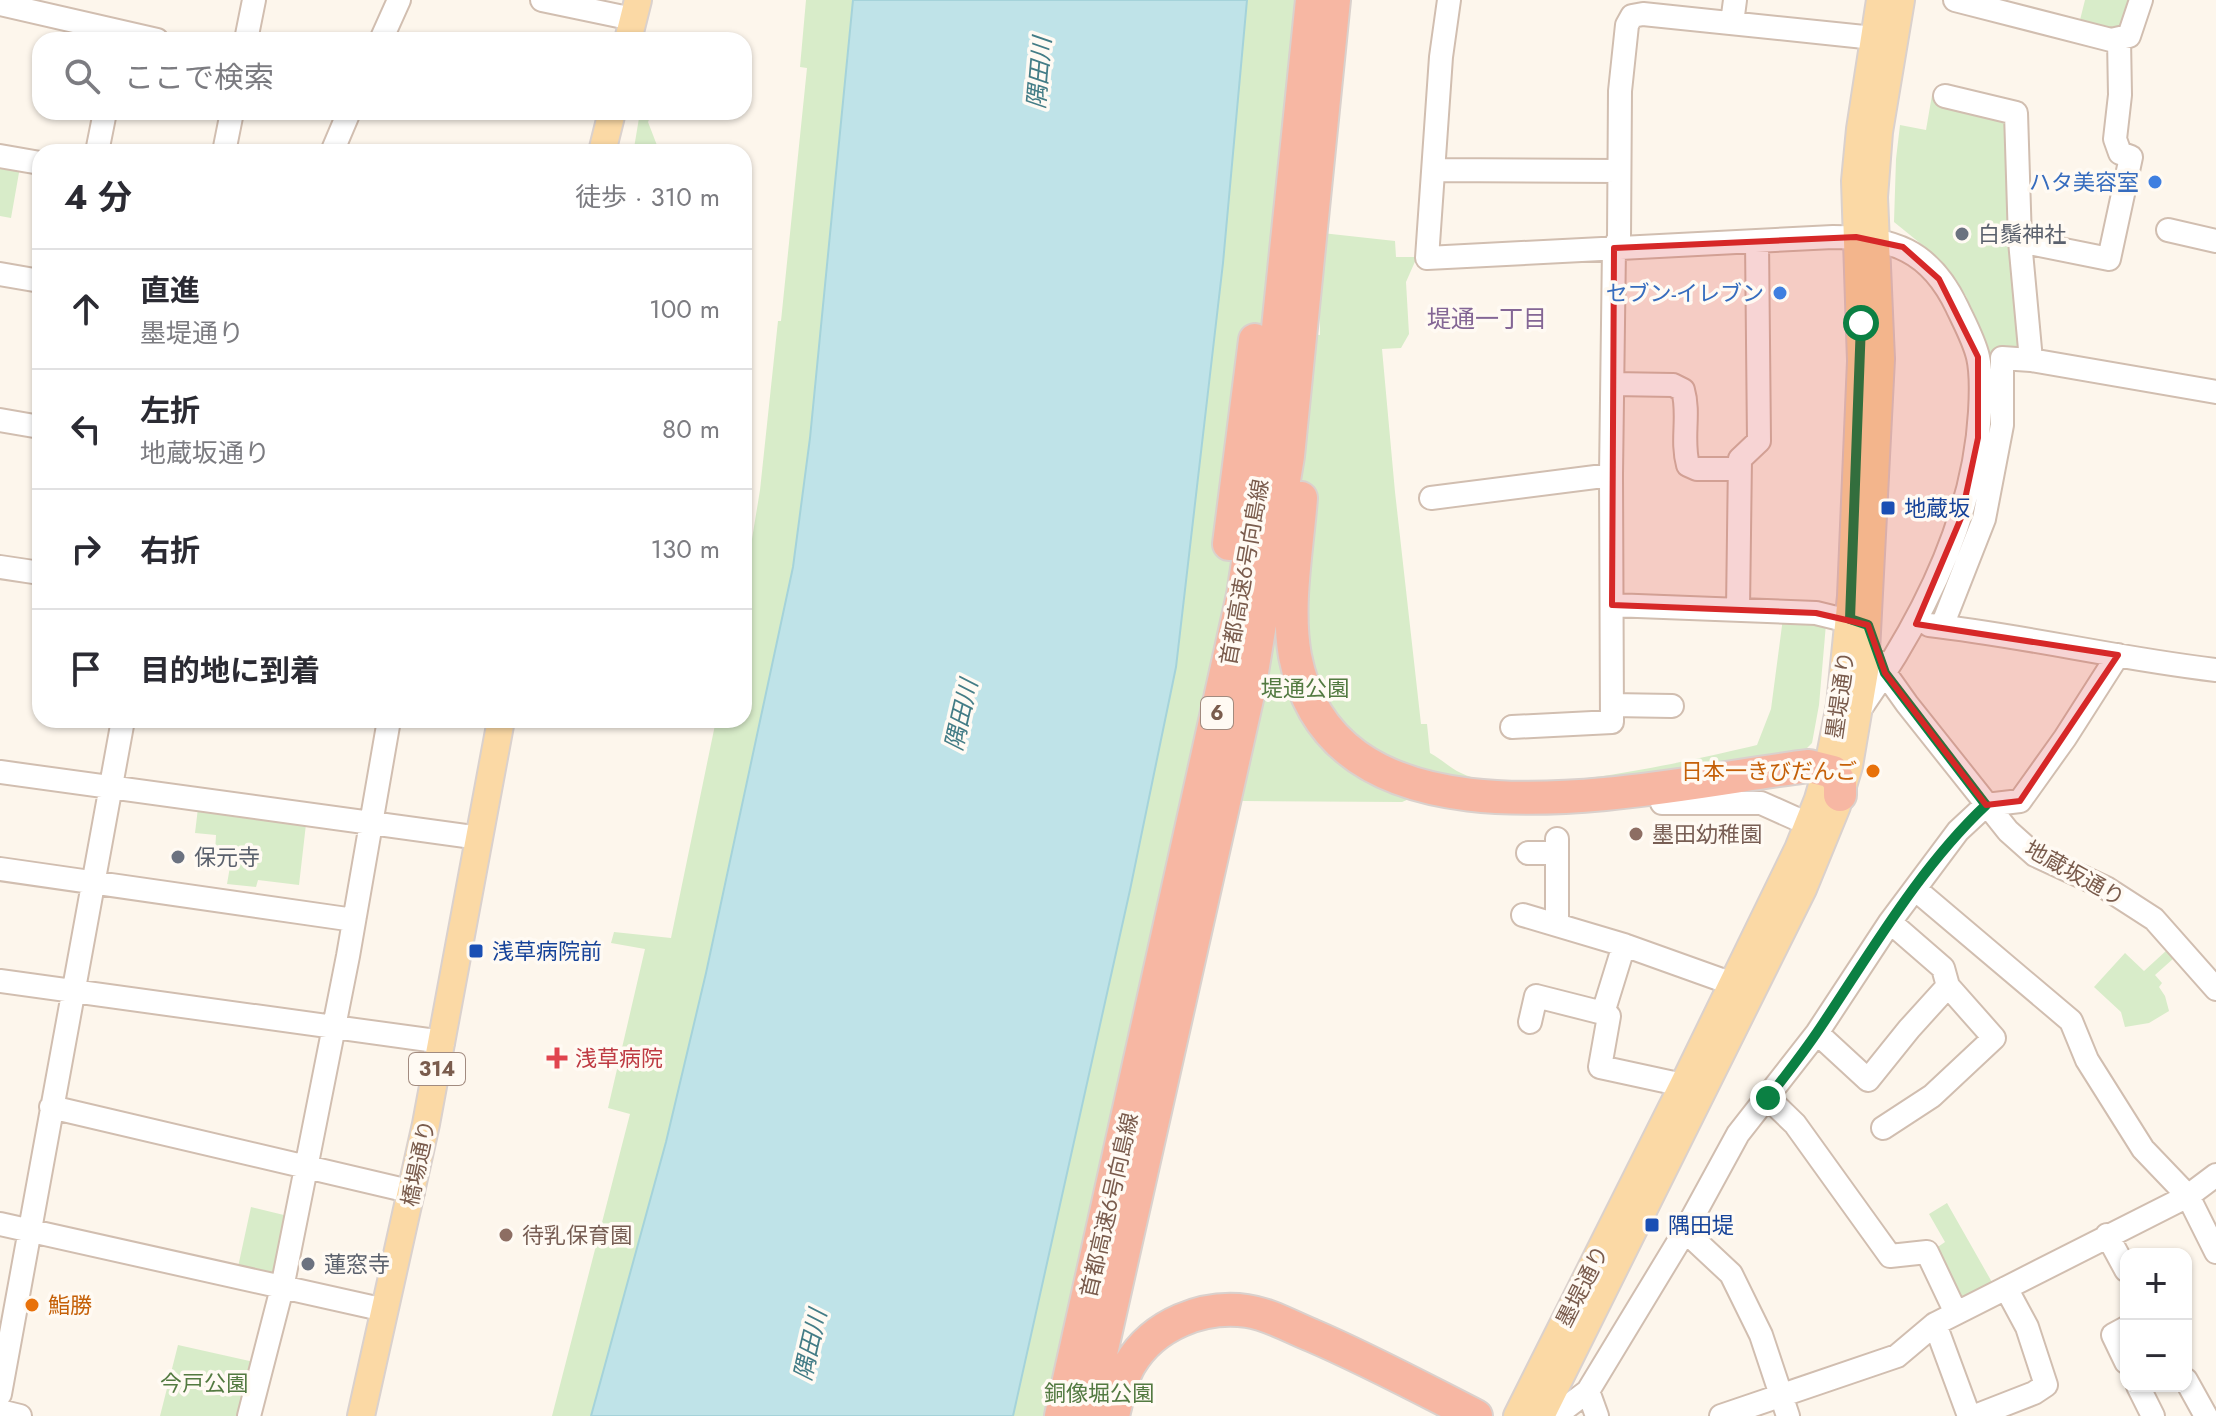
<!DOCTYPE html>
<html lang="ja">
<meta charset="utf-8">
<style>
:root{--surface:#fff;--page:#f2f2f3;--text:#2b2b33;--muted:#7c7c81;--line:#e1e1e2}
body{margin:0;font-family:Jost,"Noto Sans JP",sans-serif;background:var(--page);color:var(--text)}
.controls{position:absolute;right:24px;bottom:24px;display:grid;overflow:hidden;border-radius:16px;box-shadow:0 2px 6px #0004}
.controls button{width:72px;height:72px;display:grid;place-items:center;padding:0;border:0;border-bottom:2px solid var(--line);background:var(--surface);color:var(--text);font:40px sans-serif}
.stop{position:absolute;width:24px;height:24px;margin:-18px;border:6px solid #0b8043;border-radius:50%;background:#fff}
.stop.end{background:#0b8043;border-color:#fff;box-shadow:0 2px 8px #0008}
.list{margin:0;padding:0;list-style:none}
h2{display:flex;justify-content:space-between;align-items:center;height:104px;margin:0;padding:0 32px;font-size:34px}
h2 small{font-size:26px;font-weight:400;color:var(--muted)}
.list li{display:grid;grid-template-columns:52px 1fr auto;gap:24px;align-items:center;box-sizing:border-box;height:120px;padding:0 32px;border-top:2px solid var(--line)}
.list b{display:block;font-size:30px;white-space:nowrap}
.list p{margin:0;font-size:26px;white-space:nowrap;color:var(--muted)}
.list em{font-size:26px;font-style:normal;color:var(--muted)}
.icon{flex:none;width:44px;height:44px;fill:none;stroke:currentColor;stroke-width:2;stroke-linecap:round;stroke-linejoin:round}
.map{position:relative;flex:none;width:2216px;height:1416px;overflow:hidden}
.search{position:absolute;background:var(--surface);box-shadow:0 2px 6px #0004;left:32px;top:32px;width:720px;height:88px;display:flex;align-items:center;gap:20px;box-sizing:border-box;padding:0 28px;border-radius:24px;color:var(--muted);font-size:30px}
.panel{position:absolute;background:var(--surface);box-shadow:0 2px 6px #0004;left:32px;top:144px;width:720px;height:584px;border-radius:24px}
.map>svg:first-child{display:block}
.green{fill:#d8ecc9}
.water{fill:#bfe3e8;stroke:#a5d3da;stroke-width:2}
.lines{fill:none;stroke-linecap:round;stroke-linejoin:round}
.minor-casing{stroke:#d1beb0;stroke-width:26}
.major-casing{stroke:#dad1cd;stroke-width:30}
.highway-casing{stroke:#dad1cd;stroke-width:36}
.minor{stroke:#fff;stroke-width:22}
.major{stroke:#fbd9a5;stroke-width:26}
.highway{stroke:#f7b7a3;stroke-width:32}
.route{stroke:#0b8043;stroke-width:10}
.marked{fill:#d62828;fill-opacity:0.2;stroke:#d62828;stroke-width:6;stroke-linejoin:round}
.shop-dot{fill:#3f7fe0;stroke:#fffaf3;stroke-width:3}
.worship-dot{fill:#6b7280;stroke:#fffaf3;stroke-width:3}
.transit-dot{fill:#1a4fb4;stroke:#fffaf3;stroke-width:3}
.food-dot{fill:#e8710a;stroke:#fffaf3;stroke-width:3}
.education-dot{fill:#8d6e63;stroke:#fffaf3;stroke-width:3}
.health-dot{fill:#e0444e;stroke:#fffaf3;stroke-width:3}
.labels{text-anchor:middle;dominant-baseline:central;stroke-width:7;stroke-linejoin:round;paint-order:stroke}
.shield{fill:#fffaf3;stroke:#a28b7f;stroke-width:2}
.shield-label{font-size:20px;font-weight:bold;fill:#7a5c4d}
.shop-label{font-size:22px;fill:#366cbe;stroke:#fffaf3;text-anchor:end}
.worship-label{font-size:22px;fill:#5b616d;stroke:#fffaf3;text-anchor:start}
.transit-label{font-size:22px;fill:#164399;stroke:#fffaf3;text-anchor:start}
.street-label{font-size:22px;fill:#7a5c4d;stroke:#fffaf3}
.park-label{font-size:22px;fill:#537a41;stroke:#fffaf3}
.food-label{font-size:22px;fill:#c56008;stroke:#fffaf3;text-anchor:end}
.education-label{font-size:22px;fill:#785e54;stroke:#fffaf3;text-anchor:start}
.health-label{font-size:22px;fill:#be3a42;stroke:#fffaf3;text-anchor:start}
.water-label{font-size:24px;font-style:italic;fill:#437c86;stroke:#fffaf3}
.neighbourhood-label{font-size:24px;fill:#846695;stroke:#fffaf3}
</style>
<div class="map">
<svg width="2216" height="1416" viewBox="0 0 2216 1416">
<rect width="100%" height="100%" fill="#fdf6ec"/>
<path class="green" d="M806 0H853L810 438 793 567 707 973 666 1142 591 1416H552L630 1114 608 1108 645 949 611 943 614 932 671 938 716 720H744V588L760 490 778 321H781L807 68 800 67Z
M1247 0H1307L1267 331 1320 335 1319 262 1322 233 1395 241 1396 257H1417L1406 282 1409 334 1401 348 1382 349 1395 492 1421 724H1427L1430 753C1441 759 1450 768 1461 773 1518 802 1692 760 1757 745L1771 709 1783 618 1826 624 1819 705 1812 743 1800 755 1633 782 1414 797 1402 802 1244 801 1210 797 1080 1367 1117 1416H1013L1130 890 1176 667 1223 263Z
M2085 0H2130L2122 25 2108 34 2079 24Z
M1932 95 2006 115 2024 354 1985 353 1966 296 1931 252 1894 222 1896 159 1900 125 1926 130Z
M640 112H652L648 122 658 148H634Z
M0 164 20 167 11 218 0 216Z
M198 808 306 824 299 885 258 880 256 887 227 884 232 855 215 853 216 835 195 833Z
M2167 950 2174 958 2155 975 2162 983 2159 987 2165 996 2169 1011 2149 1023 2125 1027 2121 1012 2094 987 2125 953 2144 971Z
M1947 1203 1993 1284 1958 1302 1932 1251 1945 1242 1929 1214Z
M251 1207 288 1216 274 1276 238 1267Z
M178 1345 254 1362 241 1416H160Z"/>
<path class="water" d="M853 0H1247L1223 263 1176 667 1130 890 1013 1416H591L666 1142 706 973 793 567 810 438Z"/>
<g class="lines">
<g class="minor-casing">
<path id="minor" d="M542 0 633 19
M1449 0 1441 57 1427 258 1833 237C1892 237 1930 250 1957 307 1964 322 1974 340 1978 357 1982 374 1981 395 1980 412 1974 520 1922 621 1861 708
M1955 0 2111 40 2129 36 2141 0
M0 4 157 40
M1732 23 1735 0
M246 40 254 0
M381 40 399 0
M1945 96 2016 113 2020 241 2109 259 2131 157 2120 153 2115 139 2120 95 2119 39
M97 152 105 112
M224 152 232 112
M332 152 349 112
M0 156 40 163
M1434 170 1619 171
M2168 230 2216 241
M2020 241 2031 360
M0 274 40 281
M1613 384 1673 385 1683 390C1690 414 1681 440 1688 465L1697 469H1739
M0 420 40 427
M1431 498 1611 475
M0 567 40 573
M1612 605 1816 613 1865 625
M1738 609 1740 459 1759 441 1757 241
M1929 625C2026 636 2120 659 2216 670
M1942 626 1984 519 2002 425V358L2031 360 2216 392
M1882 663 1885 673 1907 704 2008 831 2035 855 2106 888 2154 919 2216 989
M1612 705 1672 706
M1512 727 1612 722 1611 475 1614 248 1619 238 1620 91 1627 25 1632 16 1643 14 1874 38
M0 772 480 838
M1662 803H1761L1808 824
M1557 839V925
M1528 853H1557
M0 869 347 919 355 916
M1915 889 2071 1021 2087 1060 2143 1149 2188 1196 2216 1252
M1523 915 1624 945 1733 984
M0 981 443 1042
M1603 1013 1609 1016 1600 1067 1683 1085
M1530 1022 1536 996 1603 1013 1624 945
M1817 1033 1868 1080 1909 1029 1948 986 1943 968 1890 922
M1768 1098 1795 1124 1890 1256 1927 1252 1956 1313
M51 1107 413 1192
M1883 1128 1932 1096 1994 1038 1948 986
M0 1224 385 1310
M1685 1231 1731 1274 1761 1335 1788 1416
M2107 1235 2126 1270
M1935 1324 1969 1416
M2126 1328 2113 1335 2126 1362
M2186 1380 2206 1416
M2138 1386 2153 1416
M1588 1391 1597 1416
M0 1394 123 720
M0 1411 20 1416
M249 1416 282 1288 306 1168 348 956 389 720
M1555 1416 1588 1391 1685 1231 1738 1134 1817 1033 1890 922 1958 831 1986 805 2020 801 2065 738 2118 655
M1721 1416 1897 1356 1935 1324 2188 1196 2216 1175
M1975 1416 2034 1393 2046 1385 2027 1327 2006 1288"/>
</g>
<g class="major-casing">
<path id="major" d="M628 40 638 0
M602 152 612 112
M361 1416 426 1124 501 720
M1517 1416 1683 1085 1798 849 1818 799 1829 761 1840 705 1851 596 1861 361 1855 181 1860 129 1880 0
M1541 1416 1803 889 1837 806 1849 766 1865 671 1881 359 1874 197 1879 132 1901 0"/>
</g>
<g class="highway-casing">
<path id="highway" d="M1301 498C1297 550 1286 605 1295 656 1336 870 1662 783 1809 766L1833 772 1840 783V795
M1229 544 1255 340
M1061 1416 1243 595 1266 444 1312 0
M1087 1416 1249 690 1288 456 1334 0
M1113 1416C1117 1399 1121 1379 1130 1364 1154 1324 1203 1305 1247 1311 1269 1314 1291 1327 1311 1335 1367 1359 1421 1388 1476 1416"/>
</g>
<use href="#minor" class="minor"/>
<use href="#major" class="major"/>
<use href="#highway" class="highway"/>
</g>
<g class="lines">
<path class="route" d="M1768 1098C1786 1075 1804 1052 1820 1028 1871 952 1919 868 1986 805L1885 673 1868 625 1850 619 1861 323"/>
</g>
<path class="marked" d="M1856 237 1903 247 1939 279 1978 357V438L1961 518 1916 624 2118 655 2020 801 1986 805 1885 673 1868 625 1816 613 1612 605 1614 248Z"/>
<g class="shop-dot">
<circle cx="2155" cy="182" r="8"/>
<circle cx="1780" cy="293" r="8"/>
</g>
<g class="worship-dot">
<circle cx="1962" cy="234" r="8"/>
<circle cx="178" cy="857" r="8"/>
<circle cx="308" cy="1264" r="8"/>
</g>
<g class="transit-dot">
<rect x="1880" y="500" width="16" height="16" rx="4"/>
<rect x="468" y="943" width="16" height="16" rx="4"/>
<rect x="1644" y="1217" width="16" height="16" rx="4"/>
</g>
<g class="food-dot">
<circle cx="1873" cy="771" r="8"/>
<circle cx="32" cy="1305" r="8"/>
</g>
<g class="education-dot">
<circle cx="1636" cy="834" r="8"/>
<circle cx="506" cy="1235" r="8"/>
</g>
<path class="health-dot" d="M553 1046h8v8h8v8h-8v8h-8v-8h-8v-8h8z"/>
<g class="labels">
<g class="shield">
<rect x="1201" y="697" width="32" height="32" rx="6"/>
<rect x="409" y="1053" width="56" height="32" rx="6"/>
</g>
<g class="shield-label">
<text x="1217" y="713">6</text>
<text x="437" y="1069">314</text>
</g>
<g class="shop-label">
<text x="2139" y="182">ハタ美容室</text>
<text x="1764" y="293">セブン-イレブン</text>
</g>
<g class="worship-label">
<text x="1978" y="234">白鬚神社</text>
<text x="194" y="857">保元寺</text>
<text x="324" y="1264">蓮窓寺</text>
</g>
<g class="transit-label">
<text x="1904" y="508">地蔵坂</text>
<text x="492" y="951">浅草病院前</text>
<text x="1668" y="1225">隅田堤</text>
</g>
<g class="street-label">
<text transform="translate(1244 572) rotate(-80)">首都高速6号向島線</text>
<text transform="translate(1840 695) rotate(-82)">墨堤通り</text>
<text transform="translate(2075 873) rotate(29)">地蔵坂通り</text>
<text transform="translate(418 1163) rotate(-78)">橋場通り</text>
<text transform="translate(1109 1205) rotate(-77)">首都高速6号向島線</text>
<text transform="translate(1582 1286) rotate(-63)">墨堤通り</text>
</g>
<g class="park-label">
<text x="1305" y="688">堤通公園</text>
<text x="204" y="1383">今戸公園</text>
<text x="1099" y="1393">銅像堀公園</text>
</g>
<g class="food-label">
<text x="1857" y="771">日本一きびだんご</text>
<text x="48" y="1305" text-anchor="start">鮨勝</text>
</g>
<g class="education-label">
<text x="1652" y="834">墨田幼稚園</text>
<text x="522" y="1235">待乳保育園</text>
</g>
<g class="health-label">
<text x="575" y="1058">浅草病院</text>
</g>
<g class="water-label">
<text transform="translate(1039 73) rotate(-85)">隅田川</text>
<text transform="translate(961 715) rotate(-77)">隅田川</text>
<text transform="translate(810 1345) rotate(-77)">隅田川</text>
</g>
<g class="neighbourhood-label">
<text x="1487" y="318">堤通一丁目</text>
</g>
</g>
</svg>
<div class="controls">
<button>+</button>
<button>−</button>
</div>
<div class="stop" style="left:1861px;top:323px"></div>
<div class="stop end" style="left:1768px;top:1098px"></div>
<div class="search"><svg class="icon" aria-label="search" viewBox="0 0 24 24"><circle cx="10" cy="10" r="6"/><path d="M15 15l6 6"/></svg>ここで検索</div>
<section class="panel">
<h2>4 分<small>徒歩 · 310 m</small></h2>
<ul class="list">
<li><svg class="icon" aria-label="ahead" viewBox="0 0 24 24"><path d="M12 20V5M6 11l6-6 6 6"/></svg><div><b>直進</b><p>墨堤通り</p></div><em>100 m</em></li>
<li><svg class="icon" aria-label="left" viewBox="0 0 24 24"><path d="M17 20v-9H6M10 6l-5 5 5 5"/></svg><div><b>左折</b><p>地蔵坂通り</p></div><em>80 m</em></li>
<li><svg class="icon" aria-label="right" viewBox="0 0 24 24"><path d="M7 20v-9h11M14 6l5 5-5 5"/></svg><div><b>右折</b></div><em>130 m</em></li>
<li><svg class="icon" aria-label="arrive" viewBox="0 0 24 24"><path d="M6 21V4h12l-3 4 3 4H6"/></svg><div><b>目的地に到着</b></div></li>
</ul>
</section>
</div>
